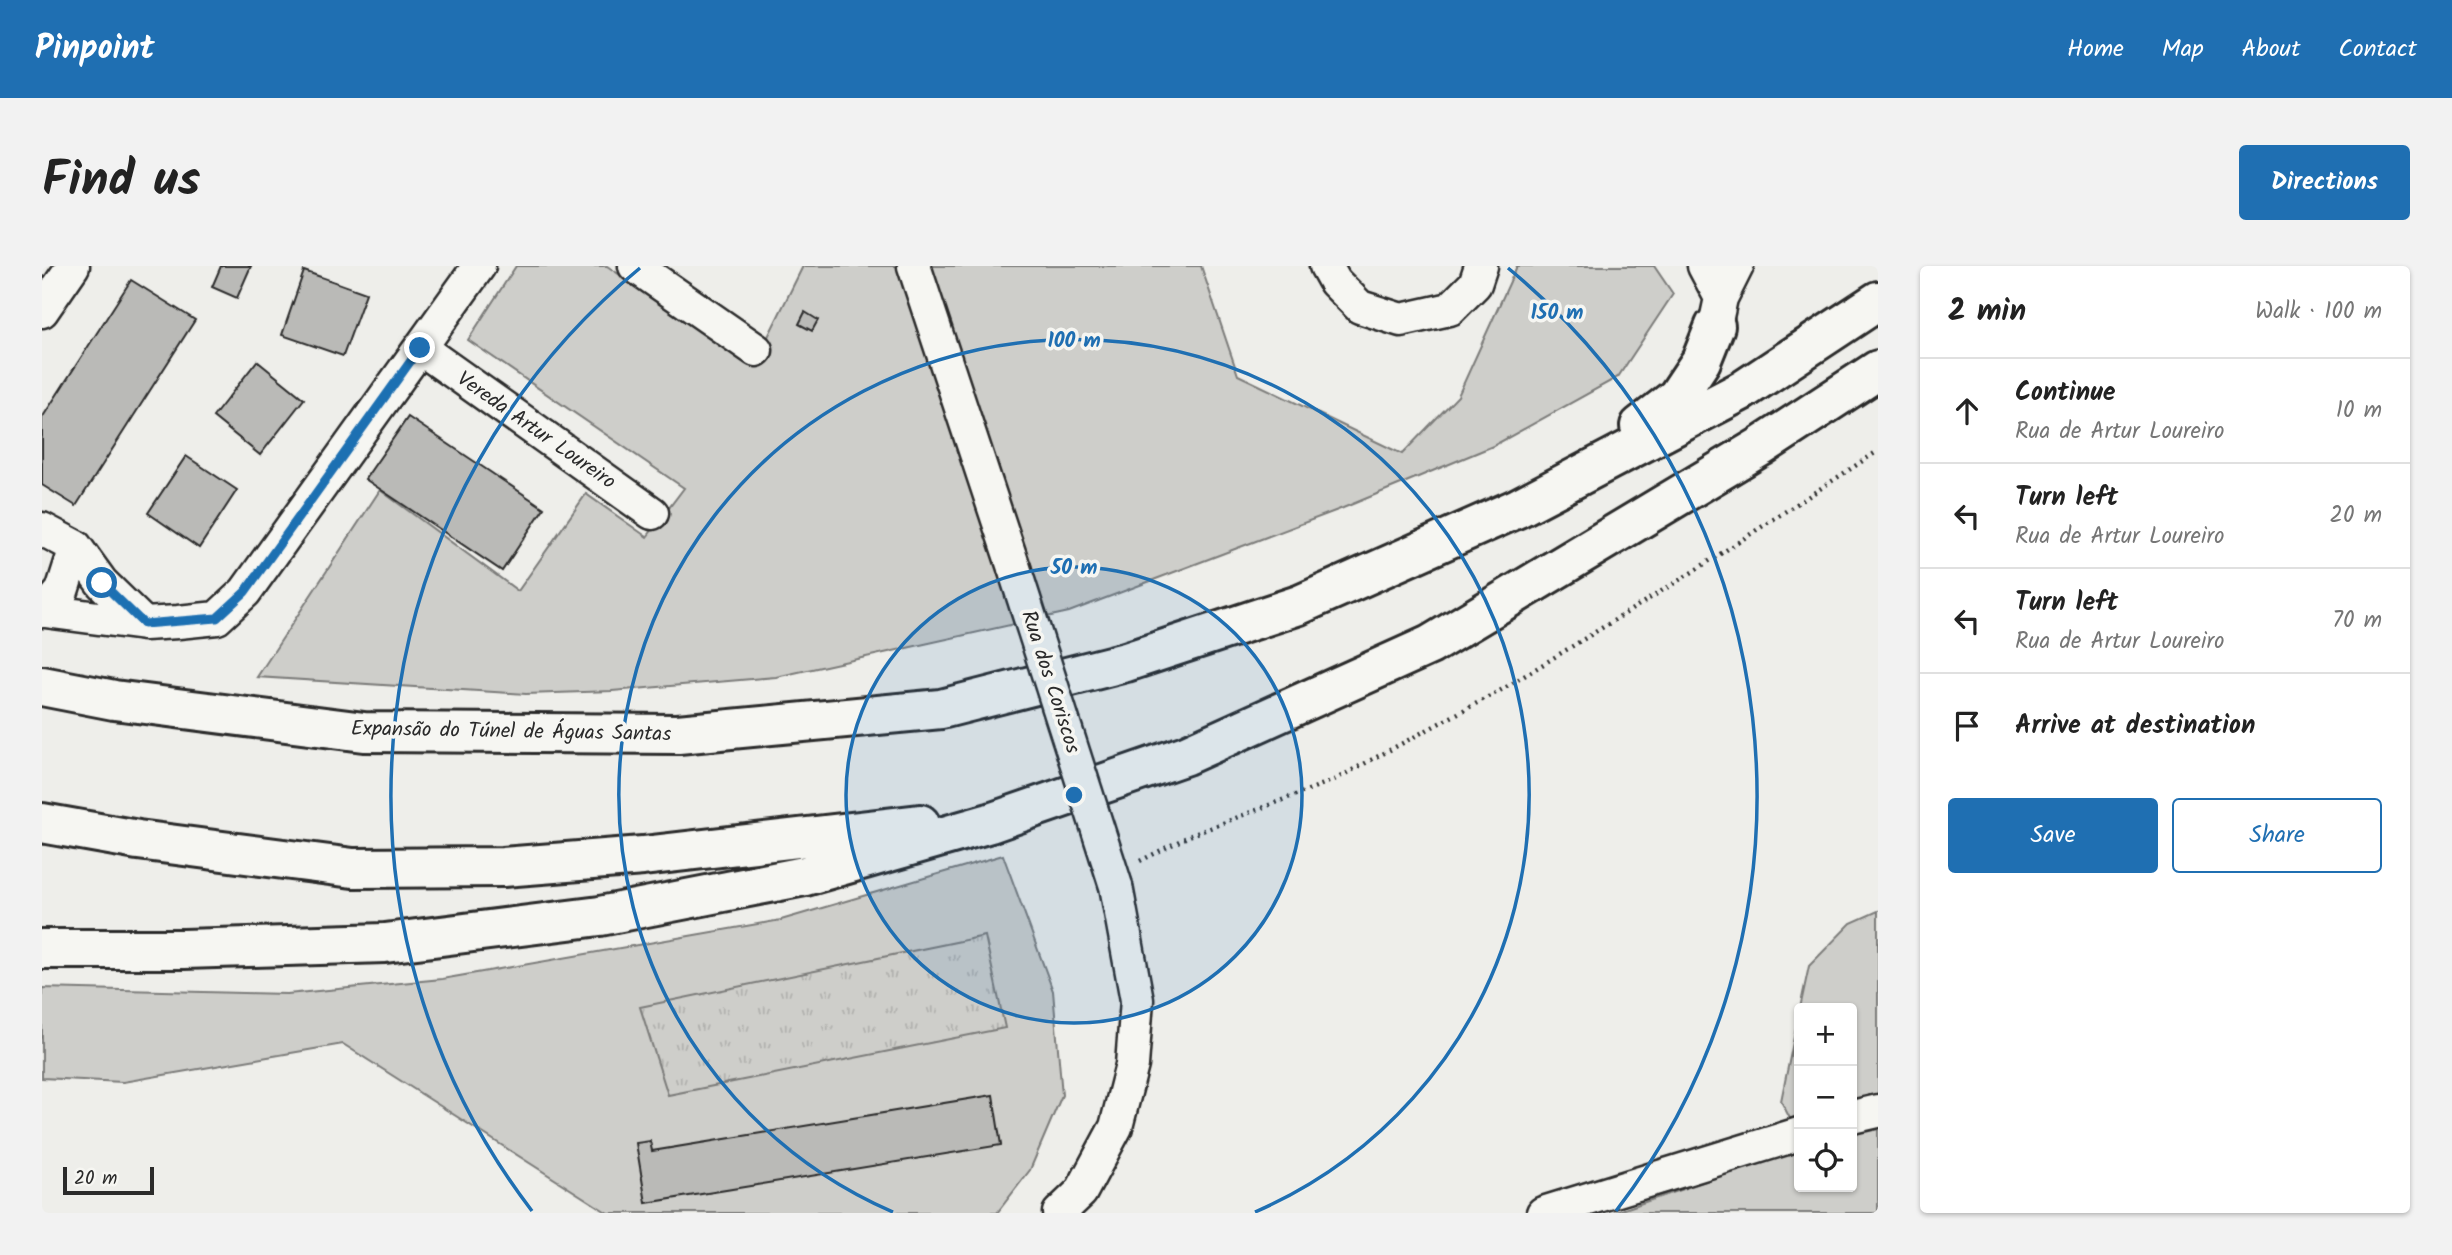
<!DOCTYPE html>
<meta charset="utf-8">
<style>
:root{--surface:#fff;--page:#f2f2f2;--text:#222;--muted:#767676;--line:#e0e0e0;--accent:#1f6fb2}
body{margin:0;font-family:Kalam,sans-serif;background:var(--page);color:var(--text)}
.controls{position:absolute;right:21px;bottom:21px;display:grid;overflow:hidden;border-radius:7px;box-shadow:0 2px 5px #0004}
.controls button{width:63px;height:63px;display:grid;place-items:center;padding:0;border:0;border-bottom:2px solid var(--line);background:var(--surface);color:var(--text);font:35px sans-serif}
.scale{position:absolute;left:21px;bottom:18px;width:91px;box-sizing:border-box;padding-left:7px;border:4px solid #2b2b2b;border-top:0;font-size:19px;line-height:24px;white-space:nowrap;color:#2b2b2b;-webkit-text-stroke:5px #f6f6f2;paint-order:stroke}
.stop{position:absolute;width:21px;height:21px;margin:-16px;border:5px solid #1f6fb2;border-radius:50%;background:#fff}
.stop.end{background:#1f6fb2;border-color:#fff;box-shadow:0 2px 7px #0008}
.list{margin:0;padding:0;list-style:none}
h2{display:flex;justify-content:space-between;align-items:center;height:91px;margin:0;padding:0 28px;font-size:30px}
h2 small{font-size:23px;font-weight:400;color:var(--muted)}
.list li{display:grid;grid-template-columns:46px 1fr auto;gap:21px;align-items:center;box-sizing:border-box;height:105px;padding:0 28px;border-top:2px solid var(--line)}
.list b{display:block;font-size:26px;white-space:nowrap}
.list p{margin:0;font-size:23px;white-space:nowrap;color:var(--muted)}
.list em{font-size:23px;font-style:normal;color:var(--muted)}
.actions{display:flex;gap:14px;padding:21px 28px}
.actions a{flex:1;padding:16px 0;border:2px solid var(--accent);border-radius:7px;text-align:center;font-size:24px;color:var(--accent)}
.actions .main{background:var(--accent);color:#fff}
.icon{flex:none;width:38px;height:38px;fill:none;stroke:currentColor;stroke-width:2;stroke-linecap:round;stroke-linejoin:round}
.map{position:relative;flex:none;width:1836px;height:947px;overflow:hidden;border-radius:7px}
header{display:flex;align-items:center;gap:42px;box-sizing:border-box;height:98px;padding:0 35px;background:var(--accent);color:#fff}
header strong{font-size:33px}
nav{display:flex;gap:38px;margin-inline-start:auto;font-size:24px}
.intro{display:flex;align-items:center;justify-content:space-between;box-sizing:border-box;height:168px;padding:0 42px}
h1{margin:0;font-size:49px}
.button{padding:18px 32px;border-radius:7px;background:var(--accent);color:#fff;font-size:24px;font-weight:700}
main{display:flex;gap:42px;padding:0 42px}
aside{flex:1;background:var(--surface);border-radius:7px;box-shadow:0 2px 5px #0004}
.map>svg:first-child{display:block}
.grass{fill:#cececa;stroke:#7c7c7a;stroke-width:2}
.park{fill:url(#park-tufts);stroke:#7c7c7a;stroke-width:2}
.building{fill:#babab7;stroke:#2b2b2b;stroke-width:2}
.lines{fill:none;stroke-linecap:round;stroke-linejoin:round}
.minor-casing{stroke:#2b2b2b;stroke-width:37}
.highway-casing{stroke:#2b2b2b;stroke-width:44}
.path{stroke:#2b2b2b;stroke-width:4.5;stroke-dasharray:2 5;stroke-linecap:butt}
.minor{stroke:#f6f6f2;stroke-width:32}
.highway{stroke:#f6f6f2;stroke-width:38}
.minor-bridge-casing{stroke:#2b2b2b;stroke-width:37;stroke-linecap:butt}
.minor-bridge{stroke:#f6f6f2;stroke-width:32}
.route{stroke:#1f6fb2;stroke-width:9}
.ring{fill:none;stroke:#1f6fb2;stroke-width:3.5}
.labels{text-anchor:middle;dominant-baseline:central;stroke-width:7;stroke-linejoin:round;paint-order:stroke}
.street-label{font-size:21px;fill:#2b2b2b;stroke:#f6f6f2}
.centre{fill:#1f6fb2;stroke:#f6f6f2;stroke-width:3.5}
.ring-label{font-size:21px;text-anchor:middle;font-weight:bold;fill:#1f6fb2;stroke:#f6f6f2;stroke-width:7;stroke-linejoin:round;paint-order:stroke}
</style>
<header>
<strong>Pinpoint</strong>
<nav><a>Home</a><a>Map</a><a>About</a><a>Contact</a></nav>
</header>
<div class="intro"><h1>Find us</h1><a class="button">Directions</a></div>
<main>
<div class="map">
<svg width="1836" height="947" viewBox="0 0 1836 947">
<defs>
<pattern id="park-tufts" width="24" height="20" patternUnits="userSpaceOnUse" patternTransform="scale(1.75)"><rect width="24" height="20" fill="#cececa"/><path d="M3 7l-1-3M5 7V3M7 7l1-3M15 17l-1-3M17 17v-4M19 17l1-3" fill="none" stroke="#b1b1ae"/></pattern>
</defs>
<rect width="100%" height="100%" fill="#eeeeea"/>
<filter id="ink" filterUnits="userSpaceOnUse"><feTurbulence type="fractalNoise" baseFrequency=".0143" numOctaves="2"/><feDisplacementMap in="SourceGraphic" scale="14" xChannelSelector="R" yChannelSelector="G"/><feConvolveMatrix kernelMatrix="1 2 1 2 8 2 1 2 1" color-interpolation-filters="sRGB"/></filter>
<g filter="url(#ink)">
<path class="grass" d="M474 0H565L711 101 761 0H1159L1196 109 1360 188 1416 130 1475 0H1612L1631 28 1576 111 1451 180 1301 242 1027 346 734 411 570 425 484 428 215 411 338 224 476 325 544 228 605 271 642 222 426 74Z
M961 589 1011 725 1020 829 988 904 955 947H566L301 778 81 816 0 812V722L245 728 400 713 739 654Z
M1836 645V947H1571L1757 883V921H1810V742H1758L1767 700 1809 657Z
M1757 747V870L1739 835Z"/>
<path class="park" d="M943 670 963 762 626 829 598 741Z"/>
<path class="building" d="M179 0H209L195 32 170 21Z
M262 5 324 27 301 90 240 69Z
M89 14 153 54 34 240 0 219V152Z
M763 46 776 54 770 65 757 58Z
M215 95 262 133 218 189 171 151Z
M366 151 502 242 460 305 323 213Z
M144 190 195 224 157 282 106 247Z
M951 829 959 879 604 937 594 877 608 875 610 885Z"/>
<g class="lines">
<g class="minor-casing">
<path id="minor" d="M593 0 714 84
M872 0 972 302
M1284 0 1293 16 1318 41 1359 54 1408 43 1433 18 1439 0
M1662 0 1679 32
M0 45 31 0
M1673 60 1679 32 1695 0
M378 82 610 247
M0 263 34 281 60 317 102 358
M0 345H3L20 325 34 281
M3 345 102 358 136 356 175 352 203 326 437 0
M1810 851 1836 845
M1017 947 1039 926 1074 861 1090 799 1095 734 1074 620
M1501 947 1757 868"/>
</g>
<g class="highway-casing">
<path id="highway" d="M1598 160 1635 131 1659 95 1673 60
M0 420 72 434 322 466 636 468 899 443 1084 396 1257 339 1476 242 1701 124 1836 35
M0 557 96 574 311 602 461 601 601 590 878 558
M0 683H142L343 677 558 650 763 610 948 557 1144 489 1388 379 1718 181 1836 104"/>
</g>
<path class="path" d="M1098 595 1147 570 1292 514 1461 423 1652 305 1836 185"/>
<use href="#minor" class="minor"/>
<use href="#highway" class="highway"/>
<g class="minor-bridge-casing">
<path id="minor-bridge" d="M972 302 1074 620"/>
</g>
<use href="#minor-bridge" class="minor-bridge"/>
</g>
</g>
<g class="lines" filter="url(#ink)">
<path class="route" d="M60 317 102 358 175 352 203 326 378 82"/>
</g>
<circle cx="1032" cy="529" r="228" fill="#1f6fb2" fill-opacity=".12"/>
<g class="ring">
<circle cx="1032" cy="529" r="228"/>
<path d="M851 946A455 455 0 1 1 1213 946"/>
<path d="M490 945A683 683 0 0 1 598 2M1466 2A683 683 0 0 1 1574 945"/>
</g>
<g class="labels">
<g class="street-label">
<text transform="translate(494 165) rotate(35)">Vereda Artur Loureiro</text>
<text transform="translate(1008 416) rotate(72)">Rua dos Coriscos</text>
<text transform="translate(469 466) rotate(1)">Expansão do Túnel de Águas Santas</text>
</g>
</g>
<circle cx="1032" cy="529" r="10" class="centre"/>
<g class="ring-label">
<text x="1515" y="53">150 m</text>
<text x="1032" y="81">100 m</text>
<text x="1032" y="308">50 m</text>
</g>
</svg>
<div class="controls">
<button>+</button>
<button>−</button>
<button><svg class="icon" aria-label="locate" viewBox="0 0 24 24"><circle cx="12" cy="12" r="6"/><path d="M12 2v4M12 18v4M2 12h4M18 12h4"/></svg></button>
</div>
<div class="scale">20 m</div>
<div class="stop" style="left:60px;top:317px"></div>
<div class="stop end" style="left:378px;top:82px"></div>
</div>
<aside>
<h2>2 min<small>Walk · 100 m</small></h2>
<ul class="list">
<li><svg class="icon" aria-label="ahead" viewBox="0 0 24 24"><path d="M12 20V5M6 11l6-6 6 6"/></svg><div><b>Continue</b><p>Rua de Artur Loureiro</p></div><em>10 m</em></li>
<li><svg class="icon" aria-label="left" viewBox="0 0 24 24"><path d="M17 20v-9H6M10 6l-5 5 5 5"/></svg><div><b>Turn left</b><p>Rua de Artur Loureiro</p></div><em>20 m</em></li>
<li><svg class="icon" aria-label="left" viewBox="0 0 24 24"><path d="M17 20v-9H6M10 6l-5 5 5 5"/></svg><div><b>Turn left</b><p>Rua de Artur Loureiro</p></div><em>70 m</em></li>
<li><svg class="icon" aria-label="arrive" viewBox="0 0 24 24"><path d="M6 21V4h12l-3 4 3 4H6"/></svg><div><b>Arrive at destination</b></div></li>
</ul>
<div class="actions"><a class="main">Save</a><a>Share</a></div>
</aside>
</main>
